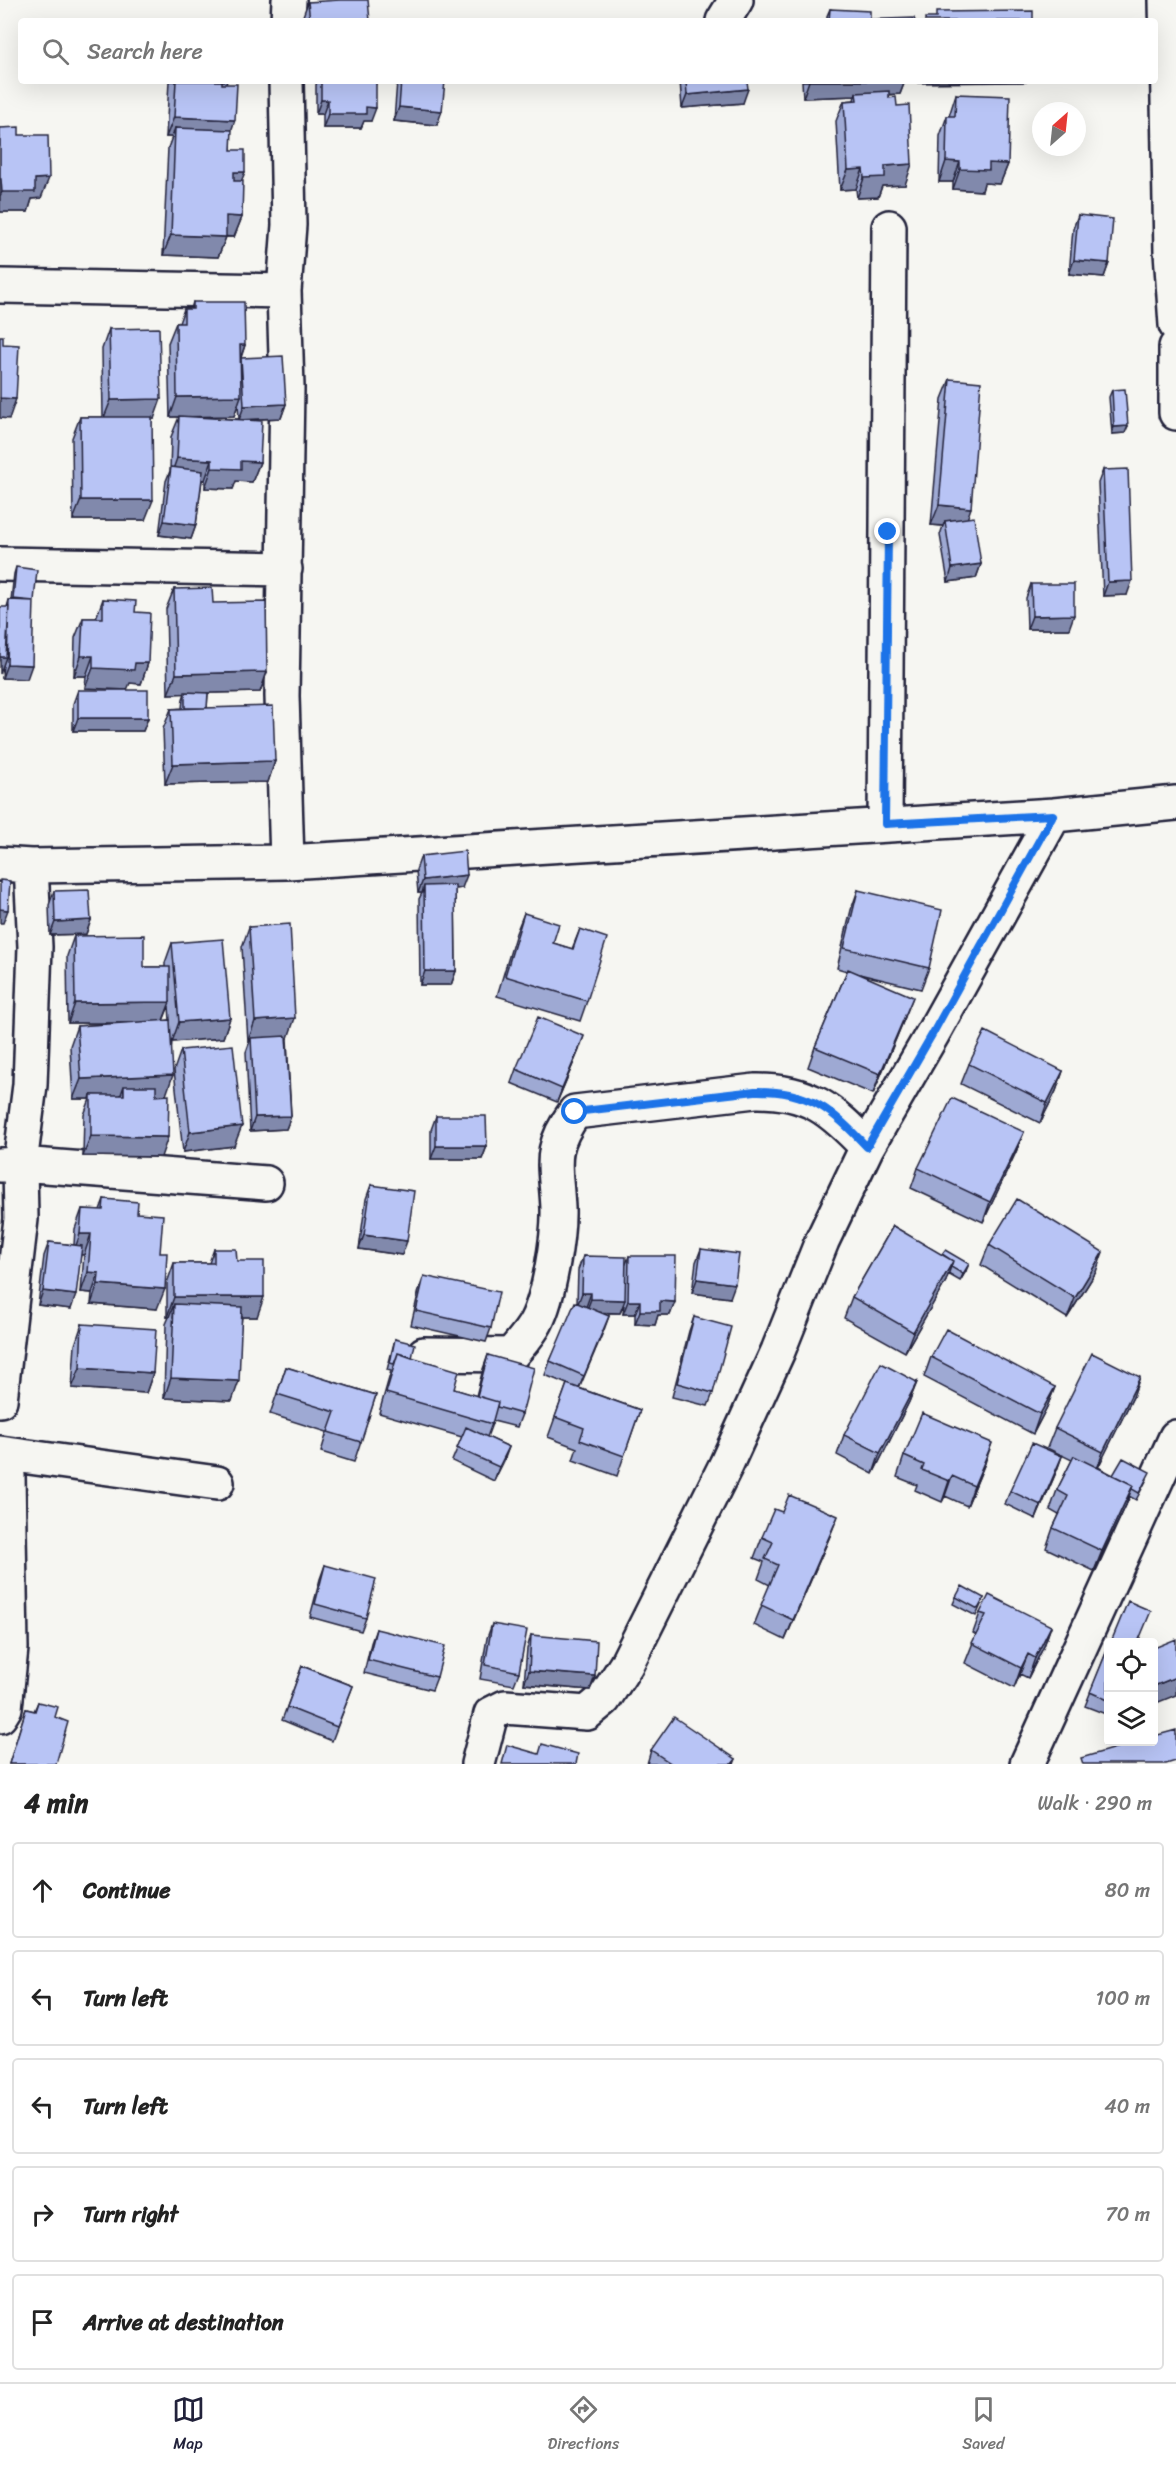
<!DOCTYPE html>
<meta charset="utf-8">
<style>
:root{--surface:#fff;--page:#f6f6f6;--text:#222;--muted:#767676;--line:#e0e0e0;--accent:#22223b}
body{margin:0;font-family:Sriracha,sans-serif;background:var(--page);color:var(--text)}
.controls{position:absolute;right:18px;bottom:18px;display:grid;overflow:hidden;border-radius:6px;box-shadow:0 6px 24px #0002}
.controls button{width:54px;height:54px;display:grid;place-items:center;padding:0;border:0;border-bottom:2px solid var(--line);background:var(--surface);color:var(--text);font:30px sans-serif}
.compass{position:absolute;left:1032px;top:102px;width:54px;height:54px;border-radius:50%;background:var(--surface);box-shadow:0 6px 24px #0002;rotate:27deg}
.stop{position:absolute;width:18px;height:18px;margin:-14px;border:4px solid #1a73e8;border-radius:50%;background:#fff}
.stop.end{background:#1a73e8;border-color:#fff;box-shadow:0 2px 6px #0008}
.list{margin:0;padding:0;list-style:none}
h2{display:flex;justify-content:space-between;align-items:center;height:78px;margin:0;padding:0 24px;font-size:26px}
h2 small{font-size:20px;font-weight:400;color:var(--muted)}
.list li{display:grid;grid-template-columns:39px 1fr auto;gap:18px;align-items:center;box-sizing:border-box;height:96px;margin:0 12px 12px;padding:0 12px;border:2px solid var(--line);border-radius:6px}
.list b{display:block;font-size:22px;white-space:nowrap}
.list em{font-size:20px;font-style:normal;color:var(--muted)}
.icon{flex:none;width:33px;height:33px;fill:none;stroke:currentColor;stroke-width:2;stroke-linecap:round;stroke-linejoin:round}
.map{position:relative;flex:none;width:1176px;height:1764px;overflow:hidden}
.search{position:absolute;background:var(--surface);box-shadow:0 6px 24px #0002;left:18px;right:18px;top:18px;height:66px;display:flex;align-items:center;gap:15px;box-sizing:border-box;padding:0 21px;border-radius:6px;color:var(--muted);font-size:22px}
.sheet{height:618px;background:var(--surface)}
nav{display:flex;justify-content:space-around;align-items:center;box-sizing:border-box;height:84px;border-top:2px solid var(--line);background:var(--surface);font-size:16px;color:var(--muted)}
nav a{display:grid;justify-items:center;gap:3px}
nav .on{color:var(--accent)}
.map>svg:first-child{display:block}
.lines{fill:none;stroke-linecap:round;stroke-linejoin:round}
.minor-casing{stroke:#22223b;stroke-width:38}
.minor{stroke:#f6f6f2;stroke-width:33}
.wall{fill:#9ea9d3;stroke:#22223b;stroke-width:1.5;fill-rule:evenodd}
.shaded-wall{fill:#8189ac;stroke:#22223b;stroke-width:1.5}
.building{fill:#b8c4f5;stroke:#22223b;stroke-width:1.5}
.route{stroke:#1a73e8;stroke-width:8}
</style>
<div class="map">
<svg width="1176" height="1764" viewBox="0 0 1176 1764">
<rect width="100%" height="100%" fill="#f6f6f2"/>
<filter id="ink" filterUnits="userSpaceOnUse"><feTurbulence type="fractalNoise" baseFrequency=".0167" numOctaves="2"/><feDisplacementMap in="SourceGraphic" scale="12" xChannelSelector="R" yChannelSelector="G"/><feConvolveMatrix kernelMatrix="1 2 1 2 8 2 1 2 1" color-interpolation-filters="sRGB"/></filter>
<g filter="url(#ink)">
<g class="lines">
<g class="minor-casing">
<path id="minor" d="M1166 0 1171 252 1176 325
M288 21 289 0
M723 21 736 0
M286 81 289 225 284 291 287 388 282 696 287 862
M0 286 284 291
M1176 347V413
M0 564 285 569
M885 824 889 227
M0 864 31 866 287 862 1054 815 1176 803
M0 1165 20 1164 266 1183
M424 1354 511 1355C519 1345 530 1334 536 1322 549 1297 559 1236 558 1208 556 1164 547 1151 575 1112L755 1091C809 1090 832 1110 867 1147
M0 1400 21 1219 20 1164 30 1085 35 947 31 866
M0 1453 217 1483
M0 1460 8 1475 11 1648 5 1708 0 1716
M478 1764 491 1714 505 1707 587 1713 604 1699 626 1665 726 1465 778 1351 822 1241 867 1147 933 1033 1054 815
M1027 1764 1176 1437"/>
</g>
<use href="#minor" class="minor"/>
</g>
<path class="wall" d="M308 2 370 21H304L303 16Z
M830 9 870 20 827 21V16Z
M169 81H227L226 84 231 130V150L242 181V217L234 237H226L218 257 163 255 168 148 172 137H166Z
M317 81H376L371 121H364L361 128H323V114H316V85Z
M397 81H445L437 125 394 121Z
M680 81H747L743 103 682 108Z
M802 81H905L900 94 889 95 905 185 882 186 878 197 857 198 856 189 840 190 836 121 844 101 854 100 855 96 803 98Z
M956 94 1008 164 1000 184 984 183 982 191 953 189V182H939L940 136 947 116H949Z
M0 128 19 135 41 198 32 199 28 212H0Z
M1078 215 1109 263 1104 277 1069 274 1073 229Z
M193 302 245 345 240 361 241 358 286 404 281 418 244 420 260 462 252 482 236 481 233 489 205 488V480H202L196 525 191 539 159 535 166 481 170 471 171 437 179 417H170L168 343 176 323H179L184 309H191ZM238 404 239 419 184 417 234 416Z
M109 329 154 419H152L145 520H73L72 438 80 417H103L102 349Z
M950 379 967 518 981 564 976 578 948 582 940 535 943 526 931 525 942 399Z
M1112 390 1125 433 1112 434 1109 397Z
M1103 470 1127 595 1103 596 1098 483Z
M16 567 27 679 2 678 7 607 9 600H11L14 574Z
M1031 584 1069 629H1027L1026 598Z
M174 589 213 603 267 672 260 692 208 693 207 708 275 761 268 782 165 784 163 729 171 709 182 708 183 699 185 693 168 694 166 609Z
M103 599 135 612 148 663 141 684 130 683 85 688 86 676H74L75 638 83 618H96Z
M78 690 148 718 143 731H73V704Z
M421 856 462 888 455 889 456 971 451 985H420L419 899 422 893H418L416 870Z
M858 890 929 968 921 989 859 974 905 1017 873 1094 808 1067 815 1047 847 971 837 968 851 910Z
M54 891 91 920 86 934 50 935 49 905Z
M524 913 553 943 572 949 580 929 587 1001 580 1021 497 996 516 933Z
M249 927 288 1038H287L291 1116 286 1129 250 1131 246 1052 250 1041H248L242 947Z
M74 936 144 967H165V963L172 943 230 1018 223 1038 172 1042 166 1095H156L161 1157 83 1156 84 1115 90 1099H73L70 1046 77 1026 126 1023H68L67 956ZM169 1006 170 1020 163 1021Z
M181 1050 234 1146 183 1152 174 1070Z
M579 1050 557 1102 511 1083 516 1069Z
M969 1064 1063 1071 1056 1091 1040 1123 961 1084Z
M436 1116 487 1146 482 1159H431V1130Z
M1024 1132 1016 1152 983 1222 911 1188 918 1168Z
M371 1185 402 1255 359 1249 366 1199Z
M104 1199 137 1213 160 1253 157 1309 91 1304 92 1293 81 1292 84 1255 81 1254 71 1309 38 1305 44 1256 49 1242 74 1245 75 1229 82 1209 100 1210Z
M893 1226 966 1271 960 1281 948 1274 946 1281 905 1352 844 1318 852 1297Z
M989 1245 1096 1272 1067 1318 981 1265Z
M214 1249 237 1261 257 1317H242L232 1401 164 1398 166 1324 169 1317H167V1283L174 1263H209Z
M701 1249 730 1298 692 1293 696 1262Z
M583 1256 626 1264 629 1256 675 1302 670 1315H658L655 1325 635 1324V1314H623L624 1305 620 1313H601L609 1316 579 1388 640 1410 617 1476 573 1460 577 1448 548 1437 567 1384 545 1375 550 1361 577 1303 578 1270Z
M424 1276 491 1328 486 1342 411 1325 419 1290Z
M694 1317 713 1393 708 1406 672 1397 689 1331Z
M82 1324 153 1373 146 1393 72 1388 75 1345Z
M395 1339 412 1358 454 1389 476 1396 483 1369 488 1355 522 1414 517 1427 493 1421 487 1437 509 1447 494 1481 452 1461 462 1437 379 1413 391 1371 387 1370Z
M931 1357 1055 1387 1047 1407 1033 1434 924 1377Z
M286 1367 376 1395 354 1462 321 1452 327 1432 270 1414Z
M917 1382 909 1402 873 1474 837 1455 844 1435Z
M1133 1397 1098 1467 1113 1475 1147 1479 1136 1500 1129 1496 1126 1505 1094 1571 1046 1548 1053 1528 1059 1515 1050 1510 1057 1490 1072 1460 1047 1448 1055 1428Z
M904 1456 985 1463 967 1506 945 1496 942 1502 915 1490 917 1485 897 1477Z
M1062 1456 1057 1470 1036 1519 1005 1504 1010 1491Z
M830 1536 785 1640 754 1625 770 1585 758 1579 764 1562 754 1558 762 1537Z
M325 1565 366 1618 361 1631 310 1617 320 1579Z
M956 1597 984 1598 976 1616 953 1604Z
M980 1613 1051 1626 1044 1646 1028 1678 1020 1674 1014 1688 965 1663 976 1635 973 1633Z
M492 1624 519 1672 514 1685 480 1679 487 1638Z
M376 1629 437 1677 432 1690 364 1673 371 1643Z
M531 1635 595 1676 590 1690 524 1684 527 1649Z
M1108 1648V1715L1085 1706Z
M302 1666 353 1686 332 1741 282 1720Z
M38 1702 55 1717 56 1764H9L26 1709 34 1711Z
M651 1750 736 1759 734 1764H647Z"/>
<path class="shaded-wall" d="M809 81H905L900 94 857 96 856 93 855 96 803 98Z
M918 81H1026V82L918 83Z
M748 89 743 103 682 108 687 95Z
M321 100H328L323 114H316Z
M366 107 376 108 371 121H364L361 128H323L328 114Z
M399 107 442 111 437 125 394 121Z
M174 117 235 120 228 140 175 128 172 137H166Z
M946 161 960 162 953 182H939Z
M989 163 1008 164 1000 184 984 183 982 191 953 189 960 169Z
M912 164 905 185 882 186 878 197 857 198 864 178 885 166Z
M863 169 856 189 840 190 848 170Z
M234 172H245L237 192H227Z
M49 178 41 198 32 199 28 212H0V196L2 192 35 179Z
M226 216 242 217 234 237 219 236Z
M171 235 226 237 218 257 163 255Z
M1074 260 1109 263 1104 277 1069 274Z
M240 345H245L238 365Z
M241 396 234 416 170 417 177 397Z
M0 398 16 399 9 419 0 418Z
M161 399 154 419 103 420 111 400Z
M286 404 281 418 239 420 244 406Z
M1128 426 1125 433 1112 434 1114 427Z
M177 458 212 460 205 480 170 478Z
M241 461 260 462 252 482 236 481 233 489 205 488 212 468Z
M81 500H153L145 520H73Z
M939 505 971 508 964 528 945 521 943 526 931 525Z
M164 521 196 525 191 539 159 535Z
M981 564 976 578 948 582 952 568Z
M1132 581 1127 595 1103 596 1108 582Z
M1074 615 1069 629H1027L1032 616Z
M81 656H93L86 676H74Z
M0 657H6L0 674Z
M135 663H148L141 684 130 683 127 690 85 688 93 668Z
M7 664 32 665 27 679 2 678Z
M267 672 260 692 168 694 176 674Z
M78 718H148L143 731H73Z
M275 761 268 782 165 784 173 764Z
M467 875 462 888 424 893V886L422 893H418L423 880Z
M0 909 8 910 3 923H0Z
M91 920 86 934 50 935 55 922Z
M425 971H456L451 985H420Z
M913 997 905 1017 873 1094 880 1074Z
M170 1002 162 1023H68L75 1003Z
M230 1018 223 1038 172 1042 179 1022Z
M295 1018 288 1038 251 1040V1038L250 1041H248L255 1021Z
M584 1036 579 1050 557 1102 562 1089Z
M1063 1071 1056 1091 1040 1123 1047 1103Z
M173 1075 166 1095 124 1097V1086L120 1097 91 1095 90 1099H73L81 1079Z
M291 1116 286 1129 250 1131 255 1117Z
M242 1126 234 1146 183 1152 190 1132Z
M1024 1132 1016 1152 983 1222 990 1202Z
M91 1136 168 1137 161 1157 83 1156Z
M436 1146H487L482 1159H431Z
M80 1234H91L84 1255 73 1254Z
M364 1235 407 1241 402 1255 359 1249Z
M1103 1252 1096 1272 1067 1318 1075 1298Z
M953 1261 946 1281 905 1352 913 1332Z
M969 1264 966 1271 960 1281 963 1274Z
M88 1272 99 1273 92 1293 81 1292Z
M697 1279 735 1284 730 1298 692 1293Z
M98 1284 165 1289 157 1309 91 1304Z
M43 1291 76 1295 71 1309 38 1305Z
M582 1293H591L586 1307 577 1306Z
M174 1297H264L257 1317H173L174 1304 169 1317H167Z
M591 1299 625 1300 620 1313 586 1312Z
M628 1301H640L635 1314H623Z
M660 1301 675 1302 670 1315H658L655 1325 635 1324 640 1311Z
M609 1316 604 1330 579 1389 584 1376Z
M80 1368 153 1373 146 1393 72 1388Z
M1140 1377 1133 1397 1096 1472 1103 1452Z
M171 1378 239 1381 232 1401 164 1398Z
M917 1382 909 1402 873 1474 880 1453Z
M1055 1387 1047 1407 1033 1434 1040 1414Z
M992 1443 985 1463 967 1506 974 1486Z
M509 1447 504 1461 494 1481 499 1467Z
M1062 1456 1057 1470 1036 1519 1041 1505Z
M952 1476 945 1496 942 1502 949 1481Z
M1133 1485 1126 1505 1094 1571 1102 1551Z
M838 1516 830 1536 785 1640 793 1620Z
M1051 1626 1044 1646 1028 1678 1035 1658Z
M1028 1654 1020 1674 1014 1688 1021 1668Z
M529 1671 595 1676 590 1690 524 1684Z
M1176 1677V1695L1154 1704V1686Z"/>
<path class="building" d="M340 0H368L370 21H310L308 2Z
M830 9 870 11V20L829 21Z
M1033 11V21H925V18H936V12Z
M914 18 915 21H827Z
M176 81H222V84H237L235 120 174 117Z
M321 81H376V108L366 107V114H328V100H321Z
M401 81H445L442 111 399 107Z
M686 81H747L748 89 687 95Z
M889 91V98L896 97 897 106 909 105 912 164 885 166V177L864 178 863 169 848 170 844 101 857 100 856 93Z
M956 94 1010 96 1008 164 989 163V170L960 169V162L946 161 947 116H955Z
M19 127V135H48L49 178 35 179V192H2L1 179H0V128Z
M175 128 232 130 231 150H245V172H234V181H243L242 217 226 216V237L171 235Z
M1078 215 1113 219 1109 263 1074 260Z
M193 302H244L245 345H240L241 396 177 397 176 323H184V309H193Z
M159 328 161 399 111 400 109 329Z
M0 336H3V344L19 345 16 399 0 398Z
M283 356 286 404 244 406 241 358Z
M950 379 981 382 971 508 939 505Z
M1125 389 1128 426 1114 427 1112 390Z
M179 416 262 421 260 462 241 461V469L212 468V460L177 458Z
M80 417H152L153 500H81Z
M171 467 203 471 196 525 164 521Z
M1128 469 1132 581 1108 582 1103 470Z
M974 517 981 564 952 568 945 521Z
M16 567 37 570 34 601 13 599Z
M1031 584H1074V615L1032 616Z
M212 588 213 603 266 602 267 672 176 674 174 589Z
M103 599 136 601 135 612 150 613 148 663H135L134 670 93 668V656H81L83 618H103Z
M9 600 34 601 32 665 7 664Z
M0 607H9L6 657H0Z
M78 690H148V718H78Z
M185 692 208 693 207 708H185Z
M273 706 275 761 173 764 171 709Z
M465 851 467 875 423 880 421 856Z
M0 880 10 881 8 910 0 909Z
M455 885 456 971H425L424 886Z
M89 890 91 920 55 922 54 891Z
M858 890 942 910 929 968 844 948Z
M524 913 559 924 553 943 573 949 580 929 607 938 587 1001 505 976Z
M290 924 295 1018 255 1021 249 927Z
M144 935V967H170V1002L75 1003 74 936Z
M223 939 230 1018 179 1022 172 943Z
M848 969 913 997 880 1074 815 1047Z
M538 1017 584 1036 562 1089 516 1069Z
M170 1020 173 1075 81 1079 77 1026Z
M985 1031 1063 1071 1047 1103 969 1064Z
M286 1036 291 1116 255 1117 251 1038Z
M233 1045 242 1126 190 1132 181 1050Z
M124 1086H156V1096L169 1095 168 1137 91 1136V1095H124Z
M952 1098 1024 1132 990 1202 918 1168Z
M436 1116H486L487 1146H436Z
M371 1185 414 1191 407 1241 364 1235Z
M104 1199 138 1202 137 1213 163 1215 160 1253H167L165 1289 98 1284 99 1273 88 1272 91 1234H80L82 1209 103 1210Z
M1017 1199 1103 1252 1075 1298 989 1245Z
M893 1226 953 1261 913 1332 852 1297Z
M49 1242 82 1246 76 1295 43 1291Z
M214 1249H236L237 1261H264V1297H174V1263H214Z
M701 1249 739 1254 735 1284 697 1279Z
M945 1250 969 1264 963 1274 951 1267 953 1261 942 1254Z
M583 1256 626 1257 625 1300 591 1299V1293H582Z
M629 1256H676L675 1302 660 1301V1311H640V1301H628Z
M424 1276 499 1292 491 1328 416 1311Z
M575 1302 609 1316 584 1376 550 1361Z
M174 1304 242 1307 239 1381 171 1378Z
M694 1317 731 1327 713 1393 677 1383Z
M82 1324 156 1329 153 1373 80 1368Z
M946 1329 1055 1387 1040 1414 931 1357Z
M395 1339 415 1344 412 1358 398 1353 394 1364 390 1363Z
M398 1353 459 1371 454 1389 498 1402 492 1424 386 1393Z
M1092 1353 1140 1377 1103 1452 1055 1428Z
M488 1355 534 1368 522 1414 497 1407 498 1402 477 1396Z
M881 1363 917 1382 880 1453 844 1435Z
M286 1367 376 1395 361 1442 328 1432 335 1412 277 1394Z
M567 1384 640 1410 624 1456 580 1440 584 1428 555 1417Z
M922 1413 992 1443 974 1486 952 1476 949 1481 922 1470 924 1465 904 1456Z
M466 1427 509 1447 499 1467 457 1448Z
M1032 1443 1062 1456 1041 1505 1010 1491Z
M1074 1456 1133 1485 1102 1551 1053 1528 1068 1496 1057 1490Z
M1123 1458 1150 1472 1139 1493 1132 1489 1133 1485 1113 1475Z
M789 1495 838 1516 793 1620 761 1605 778 1565 765 1559 773 1542 762 1537 774 1509 782 1512Z
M325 1565 376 1579 366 1618 315 1604Z
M962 1586 984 1598 978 1609 956 1597Z
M989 1595 1051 1626 1035 1658 1028 1654 1021 1668 972 1643 986 1615 980 1613Z
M1128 1601 1151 1611 1138 1642H1111Z
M492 1624 527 1630 519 1672 485 1665Z
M376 1629 445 1646 437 1677 368 1660Z
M531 1635 597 1641 595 1676 529 1671Z
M1176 1639V1677L1154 1686V1648Z
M1108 1648V1700L1090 1692Z
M302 1666 353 1686 337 1727 287 1707Z
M38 1702 58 1707 55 1717 68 1722 56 1764H9L26 1709 35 1711Z
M674 1717 736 1759 732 1764H672L651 1750Z
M1176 1730V1761L1166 1764H1083L1081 1758 1136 1742H1154V1736Z
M542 1744 578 1754 576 1764H502L507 1745 539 1754Z"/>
</g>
<g class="lines" filter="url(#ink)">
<path class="route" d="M575 1112 755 1091C810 1090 832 1110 867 1147L933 1033 1053 815 885 824 888 532"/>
</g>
</svg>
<div class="controls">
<button><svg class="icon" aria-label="locate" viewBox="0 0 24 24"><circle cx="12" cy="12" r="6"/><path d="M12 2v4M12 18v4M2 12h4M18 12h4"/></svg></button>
<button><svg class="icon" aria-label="layers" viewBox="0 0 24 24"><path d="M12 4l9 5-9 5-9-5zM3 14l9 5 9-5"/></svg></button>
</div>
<svg class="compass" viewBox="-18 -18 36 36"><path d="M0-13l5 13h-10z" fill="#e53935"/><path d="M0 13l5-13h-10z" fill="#767676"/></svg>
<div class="stop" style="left:575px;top:1112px"></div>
<div class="stop end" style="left:888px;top:532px"></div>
<div class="search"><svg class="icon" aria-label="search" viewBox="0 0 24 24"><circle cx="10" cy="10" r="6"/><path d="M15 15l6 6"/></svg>Search here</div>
</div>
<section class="sheet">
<h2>4 min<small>Walk · 290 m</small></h2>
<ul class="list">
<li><svg class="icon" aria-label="ahead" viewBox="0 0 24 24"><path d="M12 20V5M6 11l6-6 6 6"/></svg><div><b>Continue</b></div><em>80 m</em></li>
<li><svg class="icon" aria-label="left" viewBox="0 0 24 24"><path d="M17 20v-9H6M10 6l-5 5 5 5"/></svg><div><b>Turn left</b></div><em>100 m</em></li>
<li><svg class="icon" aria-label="left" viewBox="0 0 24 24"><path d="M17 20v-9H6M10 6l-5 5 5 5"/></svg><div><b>Turn left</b></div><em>40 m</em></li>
<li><svg class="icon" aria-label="right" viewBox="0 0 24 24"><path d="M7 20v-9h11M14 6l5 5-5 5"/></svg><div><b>Turn right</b></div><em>70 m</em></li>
<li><svg class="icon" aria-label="arrive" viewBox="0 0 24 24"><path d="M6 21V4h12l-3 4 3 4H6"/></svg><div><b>Arrive at destination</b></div></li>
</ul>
</section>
<nav>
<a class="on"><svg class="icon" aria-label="map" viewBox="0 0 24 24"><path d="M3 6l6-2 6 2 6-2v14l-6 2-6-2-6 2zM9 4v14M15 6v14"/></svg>Map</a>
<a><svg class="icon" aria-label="directions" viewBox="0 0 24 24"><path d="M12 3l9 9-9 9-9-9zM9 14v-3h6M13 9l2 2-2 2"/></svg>Directions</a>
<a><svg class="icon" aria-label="saved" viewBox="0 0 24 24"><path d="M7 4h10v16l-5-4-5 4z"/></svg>Saved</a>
</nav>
